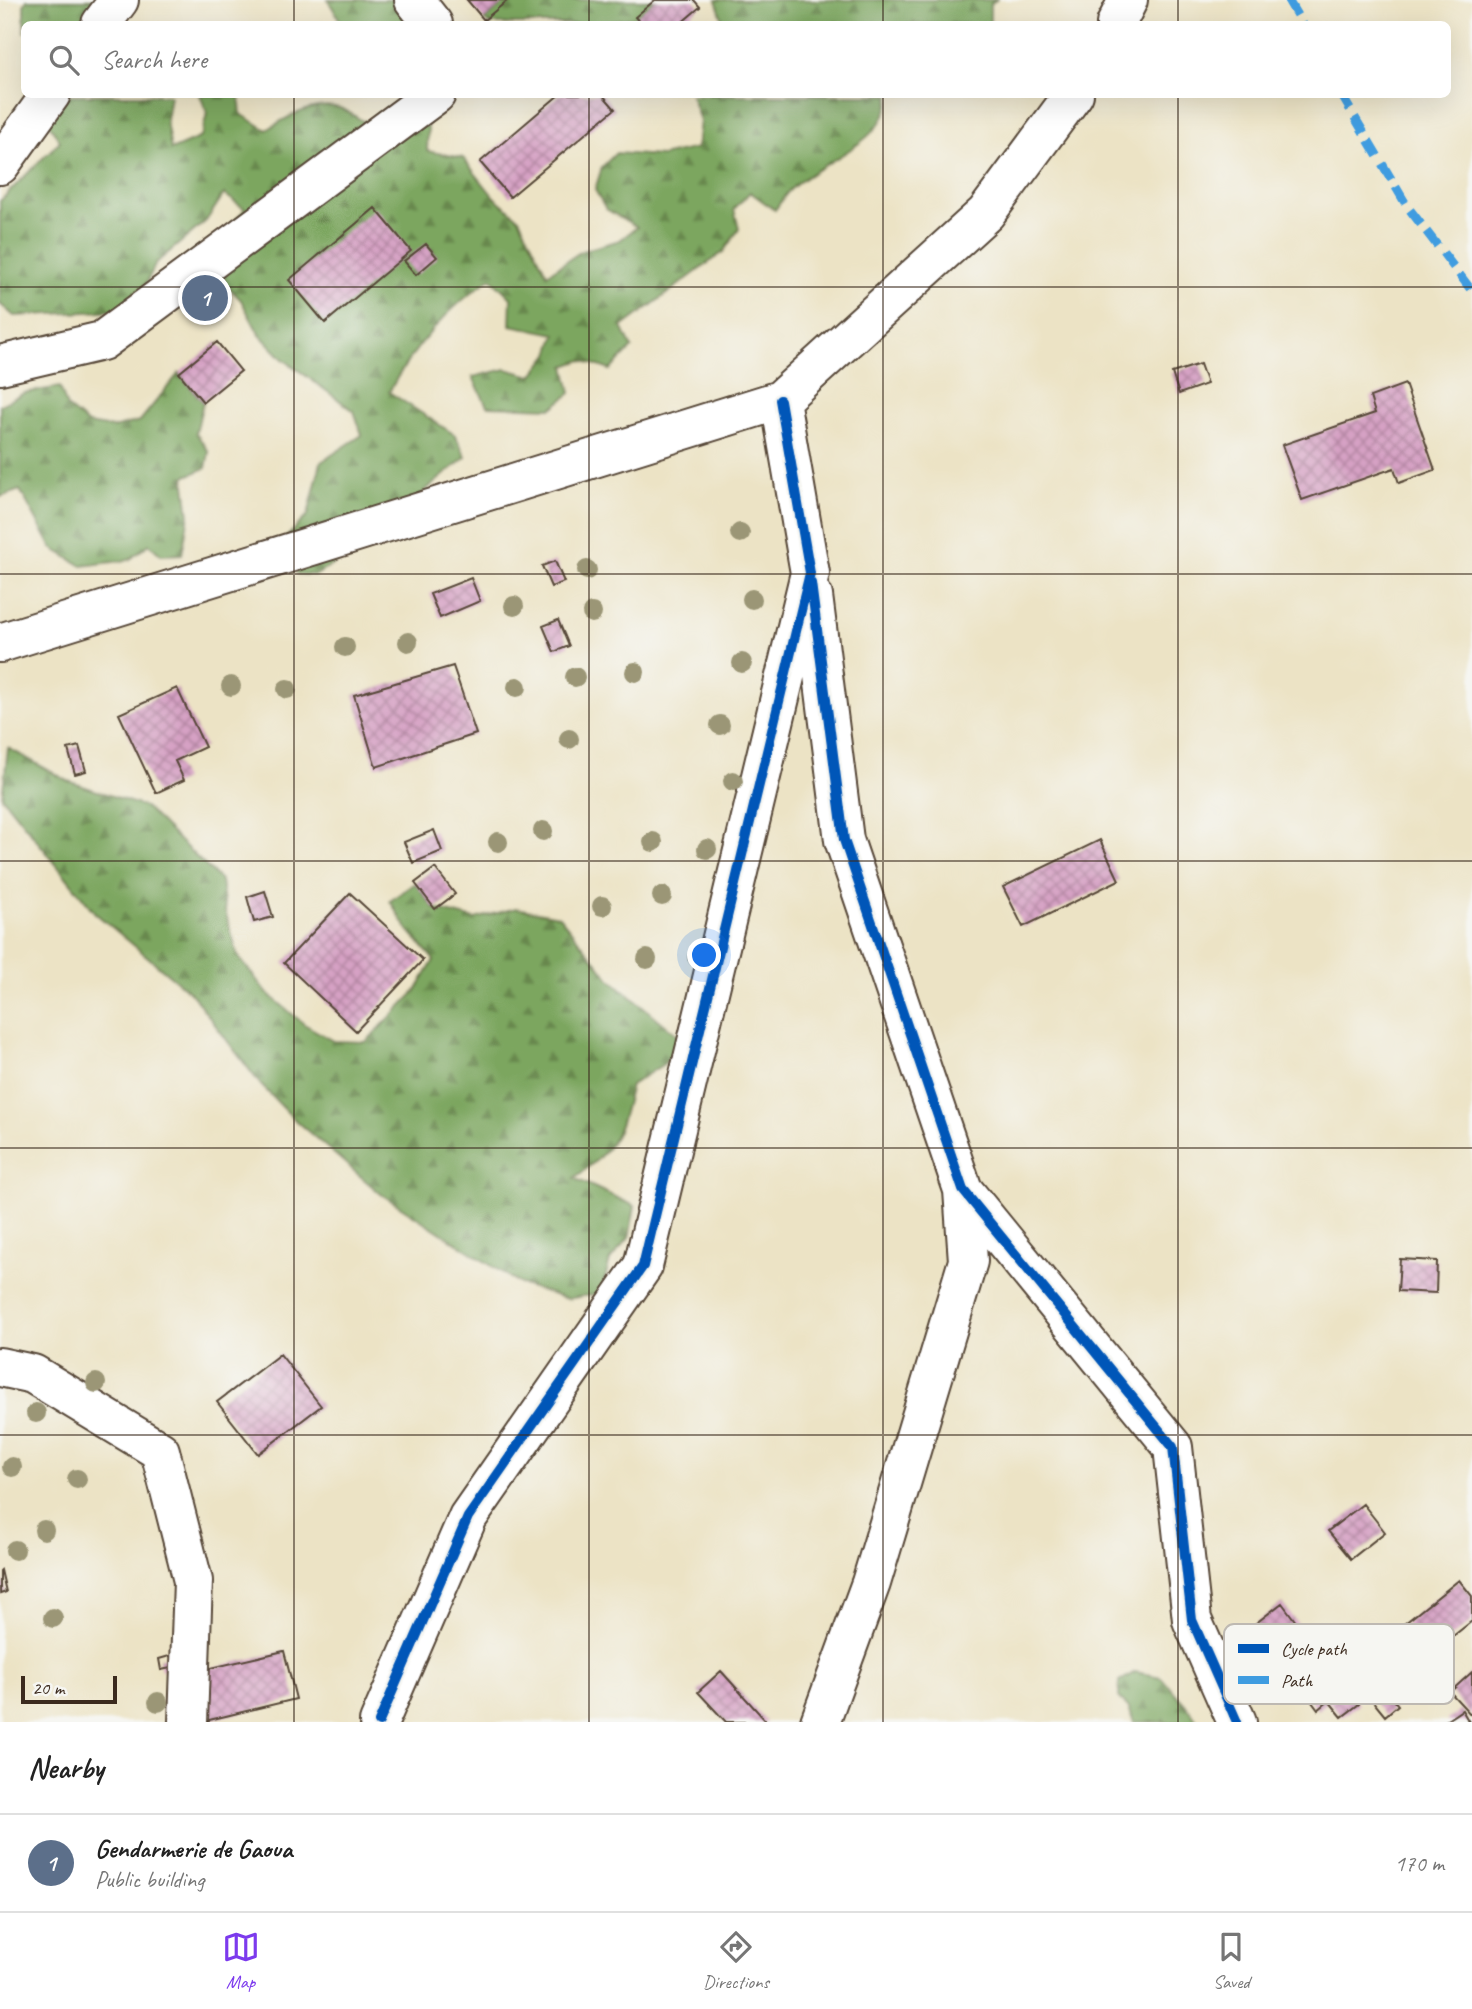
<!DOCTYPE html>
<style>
:root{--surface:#fff;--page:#f2f2f2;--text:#222;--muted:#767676;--line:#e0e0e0;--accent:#7c3aed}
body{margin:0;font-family:Caveat,sans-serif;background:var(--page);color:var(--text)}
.scale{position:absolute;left:21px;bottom:18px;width:96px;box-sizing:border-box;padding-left:7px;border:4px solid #3b2a1e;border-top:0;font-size:19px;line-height:24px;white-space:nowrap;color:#3b2a1e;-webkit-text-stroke:5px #f6f6f2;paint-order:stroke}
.you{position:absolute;left:705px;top:956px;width:24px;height:24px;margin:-18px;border:5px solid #fff;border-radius:50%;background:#1a73e8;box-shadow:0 0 0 10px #1a73e833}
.badge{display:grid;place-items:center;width:46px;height:46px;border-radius:50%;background:var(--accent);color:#fff;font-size:23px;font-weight:700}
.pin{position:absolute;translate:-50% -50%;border:4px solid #fff;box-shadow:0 2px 7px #0006}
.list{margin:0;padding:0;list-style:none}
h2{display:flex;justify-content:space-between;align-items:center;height:91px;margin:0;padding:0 28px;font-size:30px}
h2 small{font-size:23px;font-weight:400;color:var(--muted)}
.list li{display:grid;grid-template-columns:46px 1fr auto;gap:21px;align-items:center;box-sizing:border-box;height:98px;padding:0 28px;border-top:2px solid var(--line)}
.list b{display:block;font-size:26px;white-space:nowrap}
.list p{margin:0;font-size:23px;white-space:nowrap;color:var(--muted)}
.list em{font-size:23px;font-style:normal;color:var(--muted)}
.icon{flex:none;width:38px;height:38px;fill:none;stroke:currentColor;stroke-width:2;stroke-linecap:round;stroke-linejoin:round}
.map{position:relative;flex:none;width:1472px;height:1722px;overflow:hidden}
.search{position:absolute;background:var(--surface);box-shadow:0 7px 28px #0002;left:21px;right:21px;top:21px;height:77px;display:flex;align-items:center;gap:18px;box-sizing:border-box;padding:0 24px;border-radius:10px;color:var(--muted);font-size:26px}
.sheet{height:189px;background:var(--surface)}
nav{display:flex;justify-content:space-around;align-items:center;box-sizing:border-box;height:98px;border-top:2px solid var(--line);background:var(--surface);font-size:19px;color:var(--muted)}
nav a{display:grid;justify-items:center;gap:4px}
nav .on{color:var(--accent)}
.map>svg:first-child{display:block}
.forest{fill:url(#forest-firs);stroke:#5c683e;stroke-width:2}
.building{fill:url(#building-cross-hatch)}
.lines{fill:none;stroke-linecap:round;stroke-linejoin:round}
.minor-casing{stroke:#564637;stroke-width:42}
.minor{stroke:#fff;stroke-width:38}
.quiet{stroke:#3f9ce0;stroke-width:9;stroke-dasharray:18 9;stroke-linecap:butt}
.cycleway-casing{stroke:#f6f6f2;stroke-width:15}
.cycleway{stroke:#0057b8;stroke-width:10}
.tree{fill:#9b9676}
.grid{fill:none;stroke:#3b2a1e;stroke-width:2;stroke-opacity:0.55}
.key{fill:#f6f6f2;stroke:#beb9b2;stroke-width:2}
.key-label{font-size:19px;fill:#3b2a1e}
</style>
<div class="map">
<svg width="1472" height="1722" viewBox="0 0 1472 1722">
<defs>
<pattern id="forest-firs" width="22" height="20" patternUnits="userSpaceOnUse" patternTransform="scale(1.75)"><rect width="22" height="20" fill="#7ca65e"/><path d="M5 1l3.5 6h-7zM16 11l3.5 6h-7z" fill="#67874d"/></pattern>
<pattern id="building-cross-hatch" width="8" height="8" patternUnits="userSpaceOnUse" patternTransform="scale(1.75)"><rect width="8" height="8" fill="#d6a1c4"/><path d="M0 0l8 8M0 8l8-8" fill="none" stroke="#af839f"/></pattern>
</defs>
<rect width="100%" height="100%" fill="#f6f6f2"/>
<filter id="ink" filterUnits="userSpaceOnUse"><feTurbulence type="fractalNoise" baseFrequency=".0143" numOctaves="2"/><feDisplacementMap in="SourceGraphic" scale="14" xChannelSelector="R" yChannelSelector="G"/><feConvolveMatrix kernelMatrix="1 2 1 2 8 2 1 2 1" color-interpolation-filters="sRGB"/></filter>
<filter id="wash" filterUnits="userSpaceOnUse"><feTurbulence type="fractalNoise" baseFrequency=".00686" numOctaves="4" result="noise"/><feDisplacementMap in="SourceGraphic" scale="28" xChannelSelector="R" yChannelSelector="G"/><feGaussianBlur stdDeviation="1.57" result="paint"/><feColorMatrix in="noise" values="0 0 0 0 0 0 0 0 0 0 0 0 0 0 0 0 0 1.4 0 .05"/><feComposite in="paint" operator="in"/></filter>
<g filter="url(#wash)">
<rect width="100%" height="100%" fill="#ece3c5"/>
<path class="forest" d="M27 0H98L76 24H24V33V5Z
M328 0H425L421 24H342Z
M508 0H655L635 17 595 24H490L484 20Z
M716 0H996L990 4V24H724Z
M39 95H170L166 121 171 150 201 137 207 113 200 95H239L241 114 267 130C286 117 316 101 340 108 349 111 357 118 365 122L393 112 428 127 427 151 463 158 494 197 519 218 547 274 582 251 620 240 637 227 606 209 595 190 602 167 616 153 661 156 697 148 700 121 691 95H890C885 145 824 158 791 189 785 194 780 203 775 210L750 192 734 209 739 229 723 252 622 327 632 348 610 370 582 360 565 366 571 393 552 408 487 406 473 377 506 369 532 376 549 354 556 334 510 325 511 298 491 278C449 307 413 347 389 392L455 435 466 457 427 489 369 548 340 560 316 575 297 574 281 543 308 515 321 462 362 435 354 411 283 359 259 334 241 300 225 283 220 238 245 209 224 194 206 221 156 263 145 286 123 310 14 316 0 304V201L60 141 49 124Z
M179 373 203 402 196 433 209 452 206 468 184 477 189 515 182 554 161 555 149 544 129 560 82 566 52 548 20 490 0 497V405L24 393 60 387 67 407 88 424 113 428 140 421Z
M8 748 68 781 145 807 221 881 225 911 238 956 267 993 304 1024 334 1041 366 1042 416 991 434 960 408 930 390 901 415 883 435 909 475 919 516 908 559 916 610 979 681 1038 665 1063 631 1085C619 1133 617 1148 574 1178L635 1206 629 1238 610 1260 601 1293 567 1299 520 1284 381 1194 297 1122 261 1085 191 993 95 913 2 797Z
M1135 1672 1161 1677 1191 1711 1198 1722H1134L1129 1708 1119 1697V1682Z"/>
<g id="blocks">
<path class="building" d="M467 0H508L484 20Z
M655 0H694L700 7 680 24H641L635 17Z
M560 94H602L615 109 510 197 480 162Z
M375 208 411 251 325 323 289 280Z
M426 244 437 257 416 275 404 261Z
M217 342 241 371 203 402 179 373Z
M1200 364 1207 384 1179 394 1172 373Z
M1405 384 1435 470 1399 483 1394 468 1302 500 1282 445 1375 413 1370 397Z
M555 561 564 582 551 587 542 566Z
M471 578 480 601 440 618 430 594Z
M558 620 569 646 554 652 543 626Z
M453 666 476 734 376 767 354 695Z
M177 688 205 747 175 761 184 780 156 793 119 714Z
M79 746 86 771 75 774 68 749Z
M434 830 442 851 413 863 404 842Z
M1100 840 1119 880 1023 927 1003 887Z
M435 868 455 894 435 909 415 883Z
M265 891 273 917 254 922 247 897Z
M350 893 423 960 356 1031 284 963Z
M1400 1259 1437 1261 1436 1293 1398 1291Z
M280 1354 321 1406 258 1454 217 1402Z
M1363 1504 1385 1532 1351 1559 1328 1531Z
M1 1570 6 1592 0 1594V1571Z
M1459 1580 1472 1596V1621L1429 1655 1404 1624Z
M1282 1603 1305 1634 1291 1645 1284 1636 1271 1646 1255 1624Z
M284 1651 296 1699 205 1721 194 1672Z
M173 1655 176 1667 161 1670 159 1659Z
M721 1671 766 1721 764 1722H726L698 1692Z
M1472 1672V1716L1450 1692Z
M1336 1676 1359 1704 1342 1717 1329 1701 1318 1710 1309 1698Z
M1385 1689 1398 1705 1385 1716 1371 1699Z
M1462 1710 1469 1722H1448L1447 1720Z"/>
</g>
</g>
<g filter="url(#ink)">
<use href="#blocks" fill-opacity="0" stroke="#564637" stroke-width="2"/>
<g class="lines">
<g class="minor-casing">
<path id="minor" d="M414 0 433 24
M101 24 119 0
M1116 24 1128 0
M0 165 51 94
M0 365 102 341 436 94
M813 596 844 840 963 1190 1173 1447 1192 1620 1237 1722
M0 643 780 400 986 213 1074 94
M0 1367 33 1374 160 1451 193 1581 188 1722
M379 1722 468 1517 643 1266 810 573 780 400
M820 1722 871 1583 968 1261 963 1190"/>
</g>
<use href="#minor" class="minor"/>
<path class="quiet" d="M1288 0 1302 24
M1341 94 1407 206 1472 291"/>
<g class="cycleway-casing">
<path id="cycleway" d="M811 583 844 840 963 1190 1173 1447 1192 1620 1237 1722
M379 1722 468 1517 643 1266 810 573 780 400"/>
</g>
<use href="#cycleway" class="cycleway"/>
</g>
<g class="tree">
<circle cx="740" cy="533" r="10"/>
<circle cx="587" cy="570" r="10"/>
<circle cx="752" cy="599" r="10"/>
<circle cx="514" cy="606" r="10"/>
<circle cx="592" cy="613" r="10"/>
<circle cx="408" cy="642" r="10"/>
<circle cx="345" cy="647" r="10"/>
<circle cx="742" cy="663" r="10"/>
<circle cx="635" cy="672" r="10"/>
<circle cx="575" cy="677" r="10"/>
<circle cx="231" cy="686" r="10"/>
<circle cx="517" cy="687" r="10"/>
<circle cx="287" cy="689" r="10"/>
<circle cx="720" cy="725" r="10"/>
<circle cx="569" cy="739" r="10"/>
<circle cx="733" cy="781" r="10"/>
<circle cx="543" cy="831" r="10"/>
<circle cx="498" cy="842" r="10"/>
<circle cx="653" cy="842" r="10"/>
<circle cx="707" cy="849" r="10"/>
<circle cx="662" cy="896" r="10"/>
<circle cx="602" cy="906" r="10"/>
<circle cx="697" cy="957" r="10"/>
<circle cx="647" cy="959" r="10"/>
<circle cx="96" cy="1383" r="10"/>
<circle cx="36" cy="1413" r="10"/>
<circle cx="12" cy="1467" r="10"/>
<circle cx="77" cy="1479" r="10"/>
<circle cx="44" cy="1530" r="10"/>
<circle cx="15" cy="1550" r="10"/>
<circle cx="53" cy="1618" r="10"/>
<circle cx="158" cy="1702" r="10"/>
</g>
</g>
<path class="grid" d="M294 0V24M589 0V24M883 0V24M1178 0V24M294 94V1722M589 94V1722M883 94V1722M1178 94V1722M0 287H1472M0 574H1472M0 861H1472M0 1148H1472M0 1435H1472"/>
<rect x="1224" y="1624" width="230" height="80" rx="10" class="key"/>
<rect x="1238" y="1644" width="31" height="9" fill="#0057b8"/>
<rect x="1238" y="1676" width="31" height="8" fill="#3f9ce0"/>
<g class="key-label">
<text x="1281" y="1655">Cycle path</text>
<text x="1281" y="1687">Path</text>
</g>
</svg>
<div class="scale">20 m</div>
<div class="you"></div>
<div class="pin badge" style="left:205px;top:298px;background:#5c6f8a">1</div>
<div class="search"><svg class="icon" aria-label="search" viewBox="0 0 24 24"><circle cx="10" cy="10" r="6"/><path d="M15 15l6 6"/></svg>Search here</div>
</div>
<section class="sheet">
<h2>Nearby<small></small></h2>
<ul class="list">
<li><span class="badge" style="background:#5c6f8a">1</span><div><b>Gendarmerie de Gaoua</b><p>Public building</p></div><em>170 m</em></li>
</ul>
</section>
<nav>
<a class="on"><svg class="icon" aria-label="map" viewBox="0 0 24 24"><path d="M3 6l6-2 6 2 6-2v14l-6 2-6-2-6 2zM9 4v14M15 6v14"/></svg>Map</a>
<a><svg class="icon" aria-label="directions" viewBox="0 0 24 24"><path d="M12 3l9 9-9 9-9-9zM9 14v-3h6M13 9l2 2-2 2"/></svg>Directions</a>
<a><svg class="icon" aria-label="saved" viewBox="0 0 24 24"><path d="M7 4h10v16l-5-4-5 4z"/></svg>Saved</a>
</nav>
